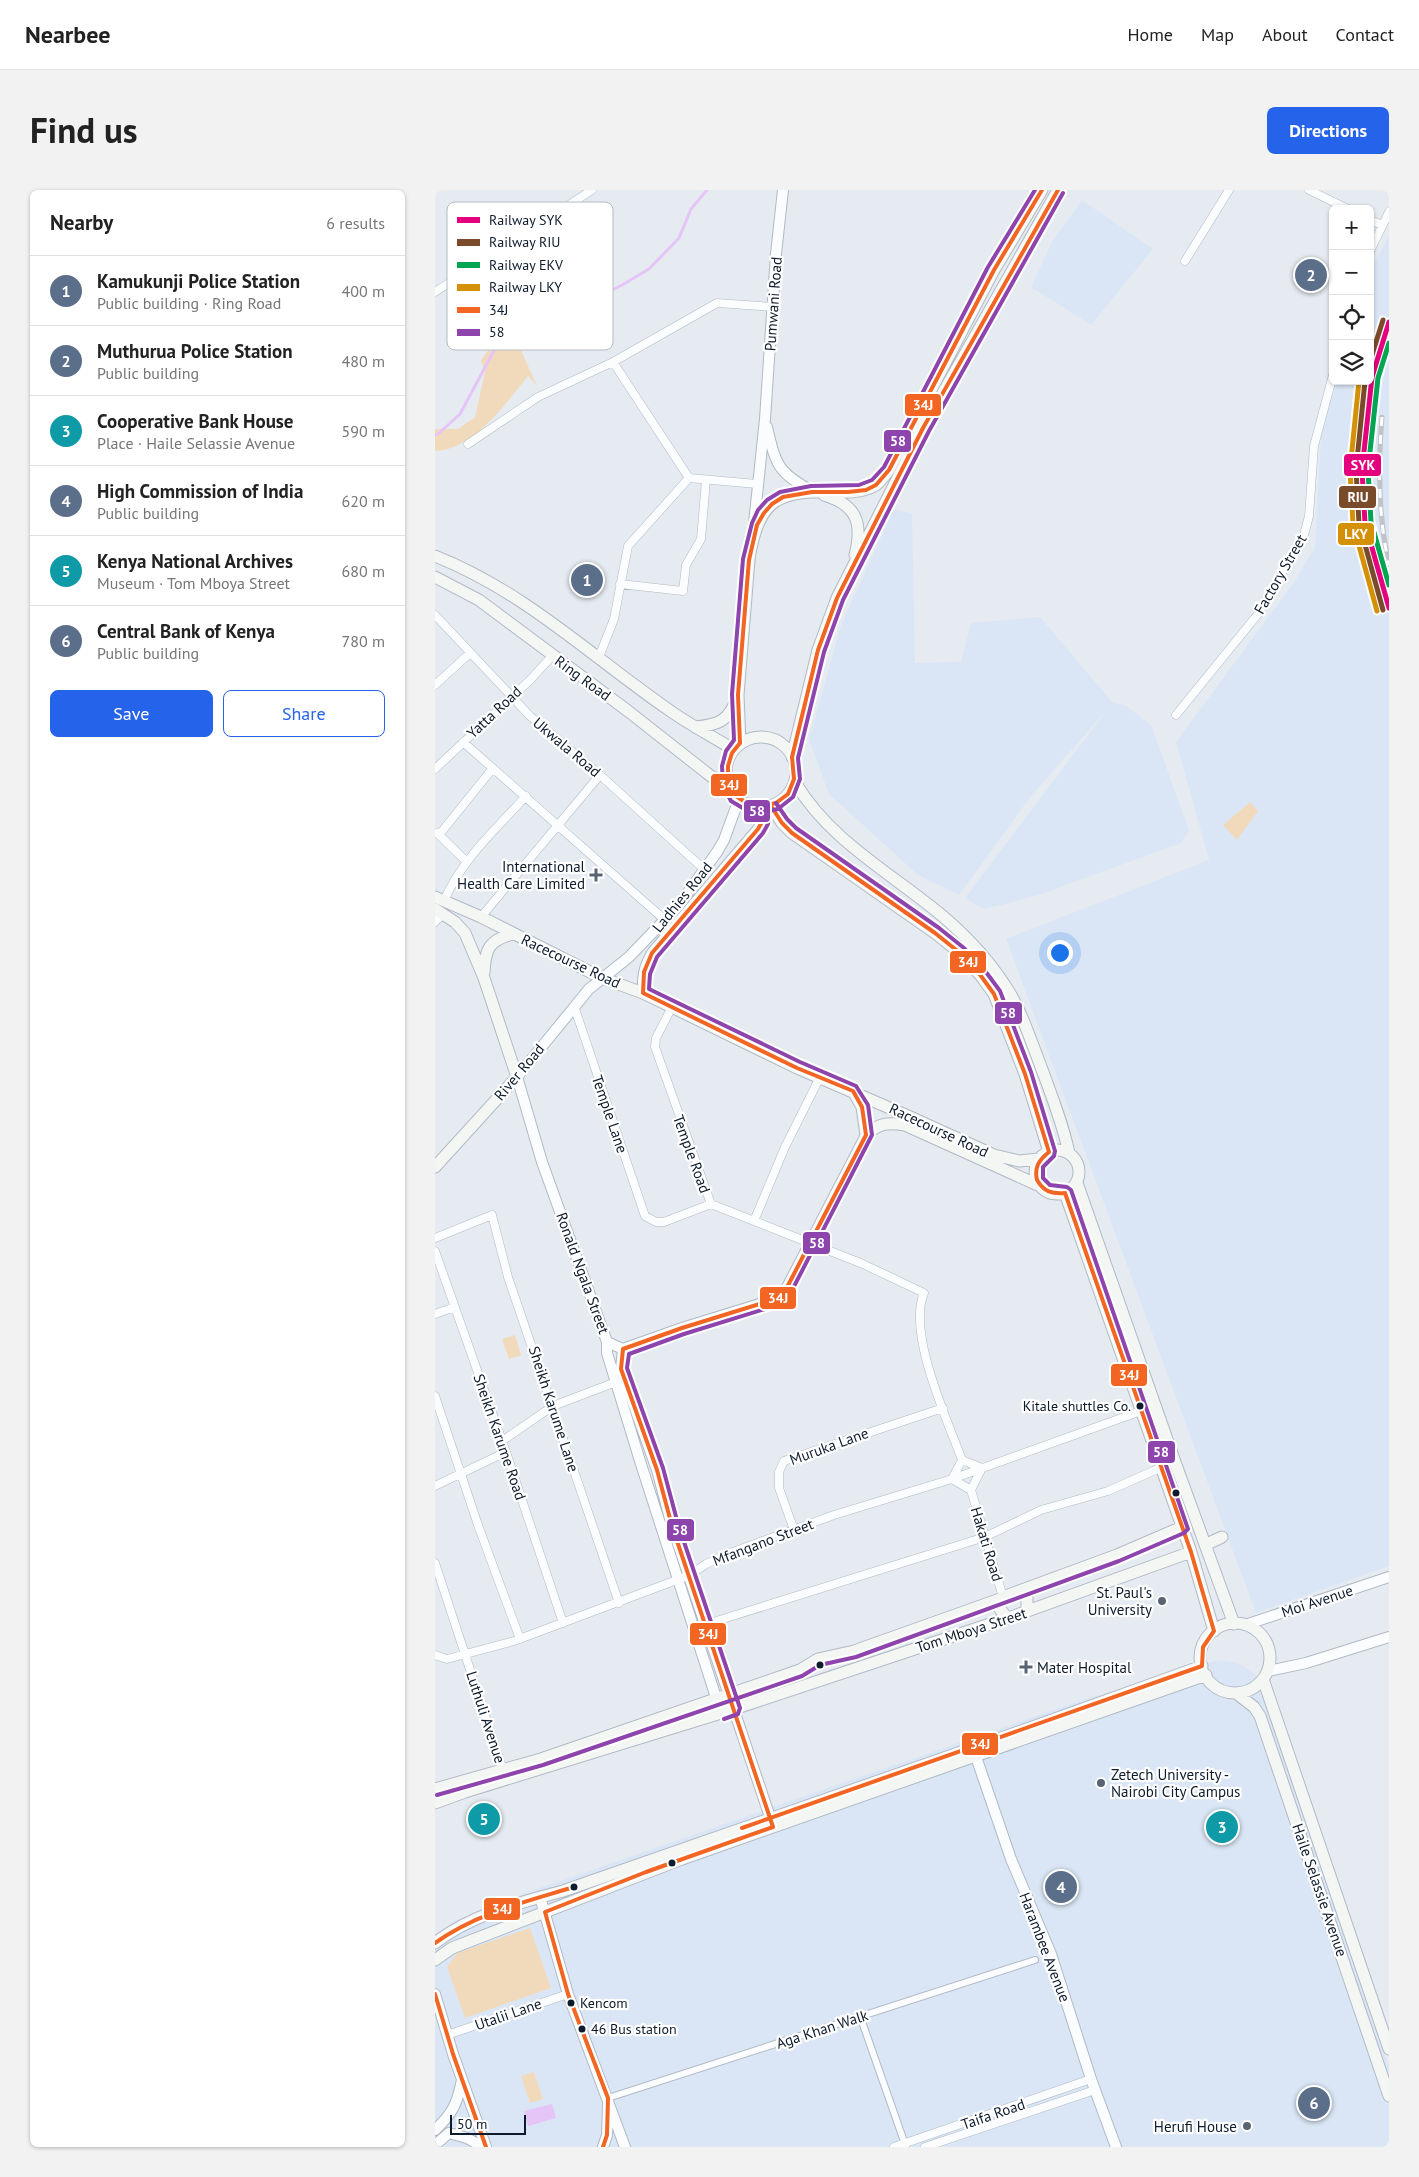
<!DOCTYPE html>
<meta charset="utf-8">
<style>
:root{--surface:#fff;--page:#f2f2f2;--text:#222;--muted:#767676;--line:#e0e0e0;--accent:#2563eb}
body{margin:0;font-family:"PT Sans",sans-serif;background:var(--page);color:var(--text)}
.controls{position:absolute;right:15px;top:15px;display:grid;overflow:hidden;border-radius:8px;box-shadow:0 1px 4px #0004}
.controls button{width:45px;height:45px;display:grid;place-items:center;padding:0;border:0;border-bottom:1px solid var(--line);background:var(--surface);color:var(--text);font:25px sans-serif}
.scale{position:absolute;left:15px;bottom:12px;width:76px;box-sizing:border-box;padding-left:5px;border:2px solid #0d1b2d;border-top:0;font-size:14px;line-height:18px;white-space:nowrap;color:#0d1b2d;-webkit-text-stroke:4px #fff;paint-order:stroke}
.you{position:absolute;left:624px;top:762px;width:18px;height:18px;margin:-12px;border:4px solid #fff;border-radius:50%;background:#1a73e8;box-shadow:0 0 0 8px #1a73e833}
.badge{display:grid;place-items:center;width:32px;height:32px;border-radius:50%;background:var(--accent);color:#fff;font-size:16px;font-weight:700}
.pin{position:absolute;translate:-50% -50%;border:2px solid #fff;box-shadow:0 1px 5px #0006}
.list{margin:0;padding:0;list-style:none}
h2{display:flex;justify-content:space-between;align-items:center;height:65px;margin:0;padding:0 20px;font-size:21px}
h2 small{font-size:16px;font-weight:400;color:var(--muted)}
.list li{display:grid;grid-template-columns:32px 1fr auto;gap:15px;align-items:center;box-sizing:border-box;height:70px;padding:0 20px;border-top:1px solid var(--line)}
.list b{display:block;font-size:19px;white-space:nowrap}
.list p{margin:0;font-size:16px;white-space:nowrap;color:var(--muted)}
.list em{font-size:16px;font-style:normal;color:var(--muted)}
.actions{display:flex;gap:10px;padding:15px 20px}
.actions a{flex:1;padding:11px 0;border:1px solid var(--accent);border-radius:8px;text-align:center;font-size:18px;color:var(--accent)}
.actions .main{background:var(--accent);color:#fff}
.icon{flex:none;width:28px;height:28px;fill:none;stroke:currentColor;stroke-width:2;stroke-linecap:round;stroke-linejoin:round}
.map{position:relative;flex:none;width:954px;height:1957px;overflow:hidden;border-radius:8px}
header{display:flex;align-items:center;gap:30px;box-sizing:border-box;height:70px;padding:0 25px;background:var(--surface);border-bottom:1px solid var(--line)}
header strong{font-size:24px}
nav{display:flex;gap:28px;margin-inline-start:auto;font-size:18px}
.intro{display:flex;align-items:center;justify-content:space-between;box-sizing:border-box;height:120px;padding:0 30px}
h1{margin:0;font-size:35px}
.button{padding:12px 22px;border-radius:8px;background:var(--accent);color:#fff;font-size:18px;font-weight:700}
main{display:flex;gap:30px;padding:0 30px}
aside{flex:1;background:var(--surface);border-radius:8px;box-shadow:0 1px 4px #0004}
.map>svg:first-child{display:block}
.built{fill:#dae6f5}
.green{fill:#f1dabc}
.water{fill:#e5c4f7}
.lines{fill:none;stroke-linecap:round;stroke-linejoin:round}
.stream{stroke:#e5c4f7;stroke-width:3}
.pedestrian-casing{stroke:#b0bac5;stroke-width:8}
.minor-casing{stroke:#b0bac5;stroke-width:9}
.tertiary-casing{stroke:#b0bac5;stroke-width:12}
.secondary-casing{stroke:#b0bac5;stroke-width:13}
.pedestrian{stroke:#fbfcfd;stroke-width:6}
.minor{stroke:#fbfcfd;stroke-width:8}
.tertiary{stroke:#fbfcfd;stroke-width:10}
.secondary{stroke:#f4f6f4;stroke-width:11}
.rail-casing{stroke:#c1c3c6;stroke-width:5}
.rail{stroke:#fff;stroke-width:3;stroke-dasharray:9;stroke-linecap:butt}
.bus-1-casing{stroke:#fff;stroke-width:8}
.bus-2-casing{stroke:#fff;stroke-width:8}
.bus-1{stroke:#f26522;stroke-width:4}
.bus-2{stroke:#8e44ad;stroke-width:4}
.rail-1-casing{stroke:#fff;stroke-width:9}
.rail-2-casing{stroke:#fff;stroke-width:9}
.rail-3-casing{stroke:#fff;stroke-width:9}
.rail-4-casing{stroke:#fff;stroke-width:9}
.rail-1{stroke:#e5007d;stroke-width:5}
.rail-2{stroke:#7a4b2a;stroke-width:5}
.rail-3{stroke:#00a651;stroke-width:5}
.rail-4{stroke:#d49107;stroke-width:5}
.poi-dot{fill:#596472;stroke:#fff;stroke-width:2}
.bus-dot{fill:#0d1b2d;stroke:#fff;stroke-width:2}
.labels{text-anchor:middle;dominant-baseline:central;stroke-width:4.5;stroke-linejoin:round;paint-order:stroke}
.bus-label{font-size:14px;fill:#0d1b2d;stroke:#fff;text-anchor:start}
.street-label{font-size:15px;fill:#0d1b2d;stroke:#fff}
.poi-label{font-size:15px;fill:#0d1b2d;stroke:#fff;text-anchor:end}
.key{fill:#fff;stroke:#b6bbc0;stroke-width:1}
.key-label{font-size:14px;fill:#0d1b2d}
.line-badge{stroke:#fff;stroke-width:2}
.badge-label{font-size:14px;text-anchor:middle;font-weight:bold;fill:#fff}
</style>
<header>
<strong>Nearbee</strong>
<nav><a>Home</a><a>Map</a><a>About</a><a>Contact</a></nav>
</header>
<div class="intro"><h1>Find us</h1><a class="button">Directions</a></div>
<main>
<aside>
<h2>Nearby<small>6 results</small></h2>
<ul class="list">
<li><span class="badge" style="background:#5c6f8a">1</span><div><b>Kamukunji Police Station</b><p>Public building · Ring Road</p></div><em>400 m</em></li>
<li><span class="badge" style="background:#5c6f8a">2</span><div><b>Muthurua Police Station</b><p>Public building</p></div><em>480 m</em></li>
<li><span class="badge" style="background:#0f9aa8">3</span><div><b>Cooperative Bank House</b><p>Place · Haile Selassie Avenue</p></div><em>590 m</em></li>
<li><span class="badge" style="background:#5c6f8a">4</span><div><b>High Commission of India</b><p>Public building</p></div><em>620 m</em></li>
<li><span class="badge" style="background:#0f9aa8">5</span><div><b>Kenya National Archives</b><p>Museum · Tom Mboya Street</p></div><em>680 m</em></li>
<li><span class="badge" style="background:#5c6f8a">6</span><div><b>Central Bank of Kenya</b><p>Public building</p></div><em>780 m</em></li>
</ul>
<div class="actions"><a class="main">Save</a><a>Share</a></div>
</aside>
<div class="map">
<svg width="954" height="1957" viewBox="0 0 954 1957">
<rect width="100%" height="100%" fill="#e6ebf1"/>
<path class="built" d="M647 10 718 59 656 135 596 97 617 52Z
M954 45V1376L821 1423 571 749 774 670 741 552 860 391 880 357 886 245 902 191H935V82Z
M459 319 477 324 480 473 526 472 536 433 605 427 678 513 690 515 716 535 754 640 746 653 609 703 571 714 548 719 530 708 672 520 596 606 524 705 483 685 394 604 374 549 407 432Z
M784 1470 803 1473 821 1485 850 1565 954 1876V1957H0V1745L18 1732 64 1712 644 1511Z"/>
<path class="green" d="M71 138 85 158 102 196 93 186C71 213 39 260 0 261V239H23L40 227 50 182 46 170 57 155V140L61 142Z
M815 612 823 621 802 650 788 635Z
M80 1145 86 1165 74 1169 67 1149Z
M95 1738 116 1798 30 1828 12 1777 22 1763Z
M99 1882 108 1909 95 1913 86 1886Z"/>
<path class="water" d="M117 1914 121 1928 93 1936 89 1921Z"/>
<g class="lines">
<path class="stream" d="M0 245 3 244 25 224 63 153 88 138 150 114 187 95 214 79 244 48 256 19 272 0"/>
<g class="pedestrian-casing">
<path id="pedestrian" d="M425 1826 471 1957
M173 1908 600 1770"/>
</g>
<g class="minor-casing">
<path id="minor" d="M874 0 913 19
M935 30 947 35
M935 61 954 22
M750 71 794 0
M0 102 157 0
M33 254 103 207 178 172
M254 288 178 172 282 113 338 117
M185 394 248 401 251 375 266 349 271 290
M0 425 95 526 165 585 271 681
M164 467 179 429 193 356 254 288 322 294
M0 495 35 463
M741 525 823 424 869 345 874 326 879 256 898 185
M28 552 230 730
M0 579 96 489 118 465
M2 643 32 672
M4 645 58 578
M9 711C26 670 62 638 91 606
M46 727 165 585
M0 732 8 724
M139 816 210 1026 221 1032H229L276 1014
M237 817 221 848 220 857 276 1014 428 1074
M319 1031 350 957 385 887
M0 1048 57 1025 73 1087 184 1413
M0 1061 71 1262 128 1433
M432 1076 489 1103C472 1143 512 1229 527 1270
M0 1124 20 1117
M0 1206 43 1335 85 1449
M67 1251 118 1216 181 1192
M527 1270 547 1278
M517 1289 527 1270
M517 1289 536 1300
M0 1296 71 1262
M536 1300 568 1407
M536 1300 547 1278
M359 1340 344 1298V1282L349 1271 508 1218
M0 1373 69 1583
M272 1434 550 1347 606 1320 673 1301 725 1278
M0 1465 12 1469 79 1451 255 1385 271 1374 295 1363 399 1325 517 1289 706 1221
M12 1845 133 1804
M459 1957 656 1889
M490 1957 660 1900"/>
</g>
<g class="tertiary-casing">
<path id="tertiary" d="M332 237C341 275 342 282 377 301
M318 343 330 229 341 64 348 0
M208 803C207 787 209 777 217 763L323 639 327 632 329 617
M172 1152 188 1159 247 1138 344 1108 348 1105 431 945
M188 1159 186 1179 222 1280 237 1336 338 1636
M810 1435 954 1387
M833 1481 871 1473 954 1447
M286 1523 205 1271 172 1163V1152L107 972 82 887 154 799 194 767 244 715 282 662 289 650 304 609
M538 1558 576 1669 616 1764 656 1889 681 1957
M105 1707 133 1804 190 1957
M0 1804 18 1864 51 1957
M0 1940C18 1923 22 1914 27 1890
M0 1955 14 1943 32 1948 48 1957
M168 1957 172 1945 173 1914"/>
</g>
<g class="secondary-casing">
<path id="secondary" d="M389 305C422 315 428 333 420 365
M0 366C89 401 157 467 234 520 255 535 277 546 299 560
M0 387 44 410 193 521 268 580 277 587 293 592
M260 537C283 535 294 531 302 508
M291 582a35 35 0 1 1 70 0a35 35 0 1 1-70 0Z
M305 553 303 505 314 370C322 314 340 299 396 302 411 303 428 303 441 295 446 291 450 285 454 280L559 80 607 0
M357 567 383 460 402 408 488 238 623 0
M360 592C395 652 460 685 511 729 533 748 555 772 571 797 585 818 593 843 602 866 614 899 627 930 634 963
M336 616 347 633 357 643 500 743 525 763 546 786 559 804 590 884 614 962
M0 707 46 727 167 788 208 803 362 878 473 926 559 965 584 971 604 969
M0 719 20 732 30 743 49 788 82 887 0 977
M49 783C50 759 54 750 78 744
M418 901 427 917 431 945
M431 945C444 933 453 932 470 935L605 996
M600 982a22 22 0 1 1 44 0a22 22 0 1 1-44 0Z
M642 993 740 1272 799 1434
M630 1003 756 1362 779 1441
M770 1355 787 1347
M585 1401 592 1407V1421
M568 1407 682 1365 747 1337
M765 1468a35 35 0 1 1 70 0a35 35 0 1 1-70 0Z
M828 1489 954 1859
M801 1503 819 1517 825 1526 954 1906
M0 1599 106 1569 365 1480 383 1469 419 1461 565 1409V1419L572 1428
M0 1613 30 1602 299 1519 576 1427 756 1362
M0 1753C37 1724 84 1713 128 1701L595 1538 767 1476
M0 1770 17 1758 247 1669 771 1485"/>
</g>
<use href="#pedestrian" class="pedestrian"/>
<use href="#minor" class="minor"/>
<use href="#tertiary" class="tertiary"/>
<use href="#secondary" class="secondary"/>
<g class="rail-casing">
<path id="rail" d="M947 227C943 276 943 326 954 375"/>
</g>
<use href="#rail" class="rail"/>
<g class="bus-1-casing">
<path id="bus-1" d="M607 0 559 80 454 280 441 295 431 300 413 302H377L348 307 337 314 329 323 322 335 314 370 303 505 305 553 297 563 293 576V593L301 606 313 614 327 616 341 613 353 604 359 589 357 567 383 460 402 408 488 238 623 0
M307 1638 767 1476 768 1457 779 1441 756 1362 630 1003C617 1004 609 1002 602 990 599 977 604 970 614 962L590 884 559 804 546 786 525 763 500 743 357 643 347 633 336 616
M0 1753C42 1723 90 1712 139 1697
M0 1804 18 1864 51 1957
M168 1957 172 1945 173 1908 133 1804 110 1722 211 1682 338 1637 237 1336 222 1280 186 1179 188 1159 247 1138 344 1108 348 1105 431 945 427 917 418 901 362 878 208 803 209 782 217 763 323 639 327 632 329 617"/>
</g>
<g class="bus-2-casing">
<path id="bus-2" d="M600 0 553 77 449 277 437 290 424 295 376 296 345 302 332 310 323 320 317 333 308 369 297 504 299 550 291 561 287 576 288 596 296 611 311 620 327 622 343 619 358 607 365 589 363 568 389 462 408 410 494 241 628 3
M289 1529 303 1524 305 1518 243 1334 228 1278 192 1178 194 1164 249 1144 346 1114 352 1110 437 945 433 915 421 896 365 872 214 799 215 784 222 767 328 643 333 634 335 618
M2 1605 108 1575 367 1486 385 1475 421 1467 684 1371 749 1343 753 1339 636 1000 632 997 615 995 608 988V977L619 966 620 961 596 882 565 801 551 782 529 758 504 738 361 638 352 629 341 613"/>
</g>
<use href="#bus-1" class="bus-1"/>
<use href="#bus-2" class="bus-2"/>
<g class="rail-1-casing">
<path id="rail-1" d="M954 132 937 187 927 280 930 333 954 418"/>
</g>
<g class="rail-2-casing">
<path id="rail-2" d="M935 171 948 130
M930 191 921 280 924 333 948 420"/>
</g>
<g class="rail-3-casing">
<path id="rail-3" d="M954 153 943 188 933 280 936 332 954 395"/>
</g>
<g class="rail-4-casing">
<path id="rail-4" d="M924 191 915 280 918 334 942 421"/>
</g>
<use href="#rail-1" class="rail-1"/>
<use href="#rail-2" class="rail-2"/>
<use href="#rail-3" class="rail-3"/>
<use href="#rail-4" class="rail-4"/>
</g>
<g class="poi-dot">
<path d="M158.5 677.5h5v5h5v5h-5v5h-5v-5h-5v-5h5z"/>
<circle cx="727" cy="1411" r="5"/>
<path d="M588.5 1469.5h5v5h5v5h-5v5h-5v-5h-5v-5h5z"/>
<circle cx="666" cy="1593" r="5"/>
<circle cx="812" cy="1936" r="5"/>
</g>
<g class="bus-dot">
<circle cx="705" cy="1216" r="4.5"/>
<circle cx="741" cy="1303" r="4.5"/>
<circle cx="385" cy="1475" r="4.5"/>
<circle cx="237" cy="1673" r="4.5"/>
<circle cx="139" cy="1697" r="4.5"/>
<circle cx="136" cy="1813" r="4.5"/>
<circle cx="147" cy="1839" r="4.5"/>
</g>
<g class="labels">
<g class="bus-label">
<text x="696" y="1216" text-anchor="end">Kitale shuttles Co.</text>
<text x="145" y="1813">Kencom</text>
<text x="156" y="1839">46 Bus station</text>
</g>
<g class="street-label">
<text transform="translate(338 114) rotate(-86)">Pumwani Road</text>
<text transform="translate(845 384) rotate(-60)">Factory Street</text>
<text transform="translate(148 488) rotate(36)">Ring Road</text>
<text transform="translate(59 522) rotate(-43)">Yatta Road</text>
<text transform="translate(132 557) rotate(40)">Ukwala Road</text>
<text transform="translate(247 707) rotate(-51)">Ladhies Road</text>
<text transform="translate(136 771) rotate(25)">Racecourse Road</text>
<text transform="translate(84 882) rotate(-50)">River Road</text>
<text transform="translate(175 924) rotate(71)">Temple Lane</text>
<text transform="translate(504 940) rotate(25)">Racecourse Road</text>
<text transform="translate(257 964) rotate(70)">Temple Road</text>
<text transform="translate(148 1083) rotate(70)">Ronald Ngala Street</text>
<text transform="translate(119 1219) rotate(72)">Sheikh Karume Lane</text>
<text transform="translate(65 1247) rotate(71)">Sheikh Karume Road</text>
<text transform="translate(394 1256) rotate(-20)">Muruka Lane</text>
<text transform="translate(328 1352) rotate(-21)">Mfangano Street</text>
<text transform="translate(552 1354) rotate(73)">Hakati Road</text>
<text transform="translate(882 1411) rotate(-18)">Moi Avenue</text>
<text transform="translate(536 1440) rotate(-18)">Tom Mboya Street</text>
<text transform="translate(51 1527) rotate(72)">Luthuli Avenue</text>
<text transform="translate(885 1700) rotate(71)">Haile Selassie Avenue</text>
<text transform="translate(610 1757) rotate(69)">Harambee Avenue</text>
<text transform="translate(73 1824) rotate(-19)">Utalii Lane</text>
<text transform="translate(387 1839) rotate(-18)">Aga Khan Walk</text>
<text transform="translate(558 1924) rotate(-19)">Taifa Road</text>
</g>
<g class="poi-label">
<text x="150" y="676">International<tspan x="150" dy="17">Health Care Limited</tspan></text>
<text x="717" y="1402">St. Paul's<tspan x="717" dy="17">University</tspan></text>
<text x="602" y="1477" text-anchor="start">Mater Hospital</text>
<text x="676" y="1584" text-anchor="start">Zetech University -<tspan x="676" dy="17">Nairobi City Campus</tspan></text>
<text x="802" y="1936">Herufi House</text>
</g>
</g>
<rect x="12" y="12" width="166" height="148" rx="8" class="key"/>
<rect x="22" y="27" width="23" height="6" fill="#e5007d"/>
<rect x="22" y="49" width="23" height="7" fill="#7a4b2a"/>
<rect x="22" y="72" width="23" height="6" fill="#00a651"/>
<rect x="22" y="94" width="23" height="7" fill="#d49107"/>
<rect x="22" y="117" width="23" height="6" fill="#f26522"/>
<rect x="22" y="139" width="23" height="7" fill="#8e44ad"/>
<g class="key-label">
<text x="54" y="35">Railway SYK</text>
<text x="54" y="57">Railway RIU</text>
<text x="54" y="80">Railway EKV</text>
<text x="54" y="102">Railway LKY</text>
<text x="54" y="125">34J</text>
<text x="54" y="147">58</text>
</g>
<g class="line-badge">
<rect x="469" y="203" width="38" height="24" rx="5" fill="#f26522"/>
<rect x="448" y="239" width="29" height="24" rx="5" fill="#8e44ad"/>
<rect x="908" y="263" width="39" height="24" rx="5" fill="#e5007d"/>
<rect x="903" y="295" width="39" height="24" rx="5" fill="#7a4b2a"/>
<rect x="902" y="332" width="38" height="24" rx="5" fill="#d49107"/>
<rect x="275" y="583" width="38" height="24" rx="5" fill="#f26522"/>
<rect x="308" y="609" width="28" height="24" rx="5" fill="#8e44ad"/>
<rect x="514" y="760" width="38" height="24" rx="5" fill="#f26522"/>
<rect x="559" y="811" width="29" height="24" rx="5" fill="#8e44ad"/>
<rect x="367" y="1041" width="29" height="24" rx="5" fill="#8e44ad"/>
<rect x="324" y="1096" width="38" height="24" rx="5" fill="#f26522"/>
<rect x="675" y="1173" width="38" height="24" rx="5" fill="#f26522"/>
<rect x="712" y="1250" width="29" height="24" rx="5" fill="#8e44ad"/>
<rect x="231" y="1328" width="29" height="24" rx="5" fill="#8e44ad"/>
<rect x="254" y="1432" width="38" height="24" rx="5" fill="#f26522"/>
<rect x="526" y="1542" width="38" height="24" rx="5" fill="#f26522"/>
<rect x="48" y="1707" width="38" height="24" rx="5" fill="#f26522"/>
</g>
<g class="badge-label">
<text x="488" y="220">34J</text>
<text x="463" y="256">58</text>
<text x="928" y="280">SYK</text>
<text x="923" y="312">RIU</text>
<text x="921" y="349">LKY</text>
<text x="294" y="600">34J</text>
<text x="322" y="626">58</text>
<text x="533" y="777">34J</text>
<text x="573" y="828">58</text>
<text x="382" y="1058">58</text>
<text x="343" y="1113">34J</text>
<text x="694" y="1190">34J</text>
<text x="726" y="1267">58</text>
<text x="245" y="1345">58</text>
<text x="273" y="1449">34J</text>
<text x="545" y="1559">34J</text>
<text x="67" y="1724">34J</text>
</g>
</svg>
<div class="controls">
<button>+</button>
<button>−</button>
<button><svg class="icon" aria-label="locate" viewBox="0 0 24 24"><circle cx="12" cy="12" r="6"/><path d="M12 2v4M12 18v4M2 12h4M18 12h4"/></svg></button>
<button><svg class="icon" aria-label="layers" viewBox="0 0 24 24"><path d="M12 4l9 5-9 5-9-5zM3 14l9 5 9-5"/></svg></button>
</div>
<div class="scale">50 m</div>
<div class="you"></div>
<div class="pin badge" style="left:152px;top:390px;background:#5c6f8a">1</div>
<div class="pin badge" style="left:876px;top:85px;background:#5c6f8a">2</div>
<div class="pin badge" style="left:787px;top:1637px;background:#0f9aa8">3</div>
<div class="pin badge" style="left:626px;top:1697px;background:#5c6f8a">4</div>
<div class="pin badge" style="left:49px;top:1629px;background:#0f9aa8">5</div>
<div class="pin badge" style="left:879px;top:1913px;background:#5c6f8a">6</div>
</div>
</main>
